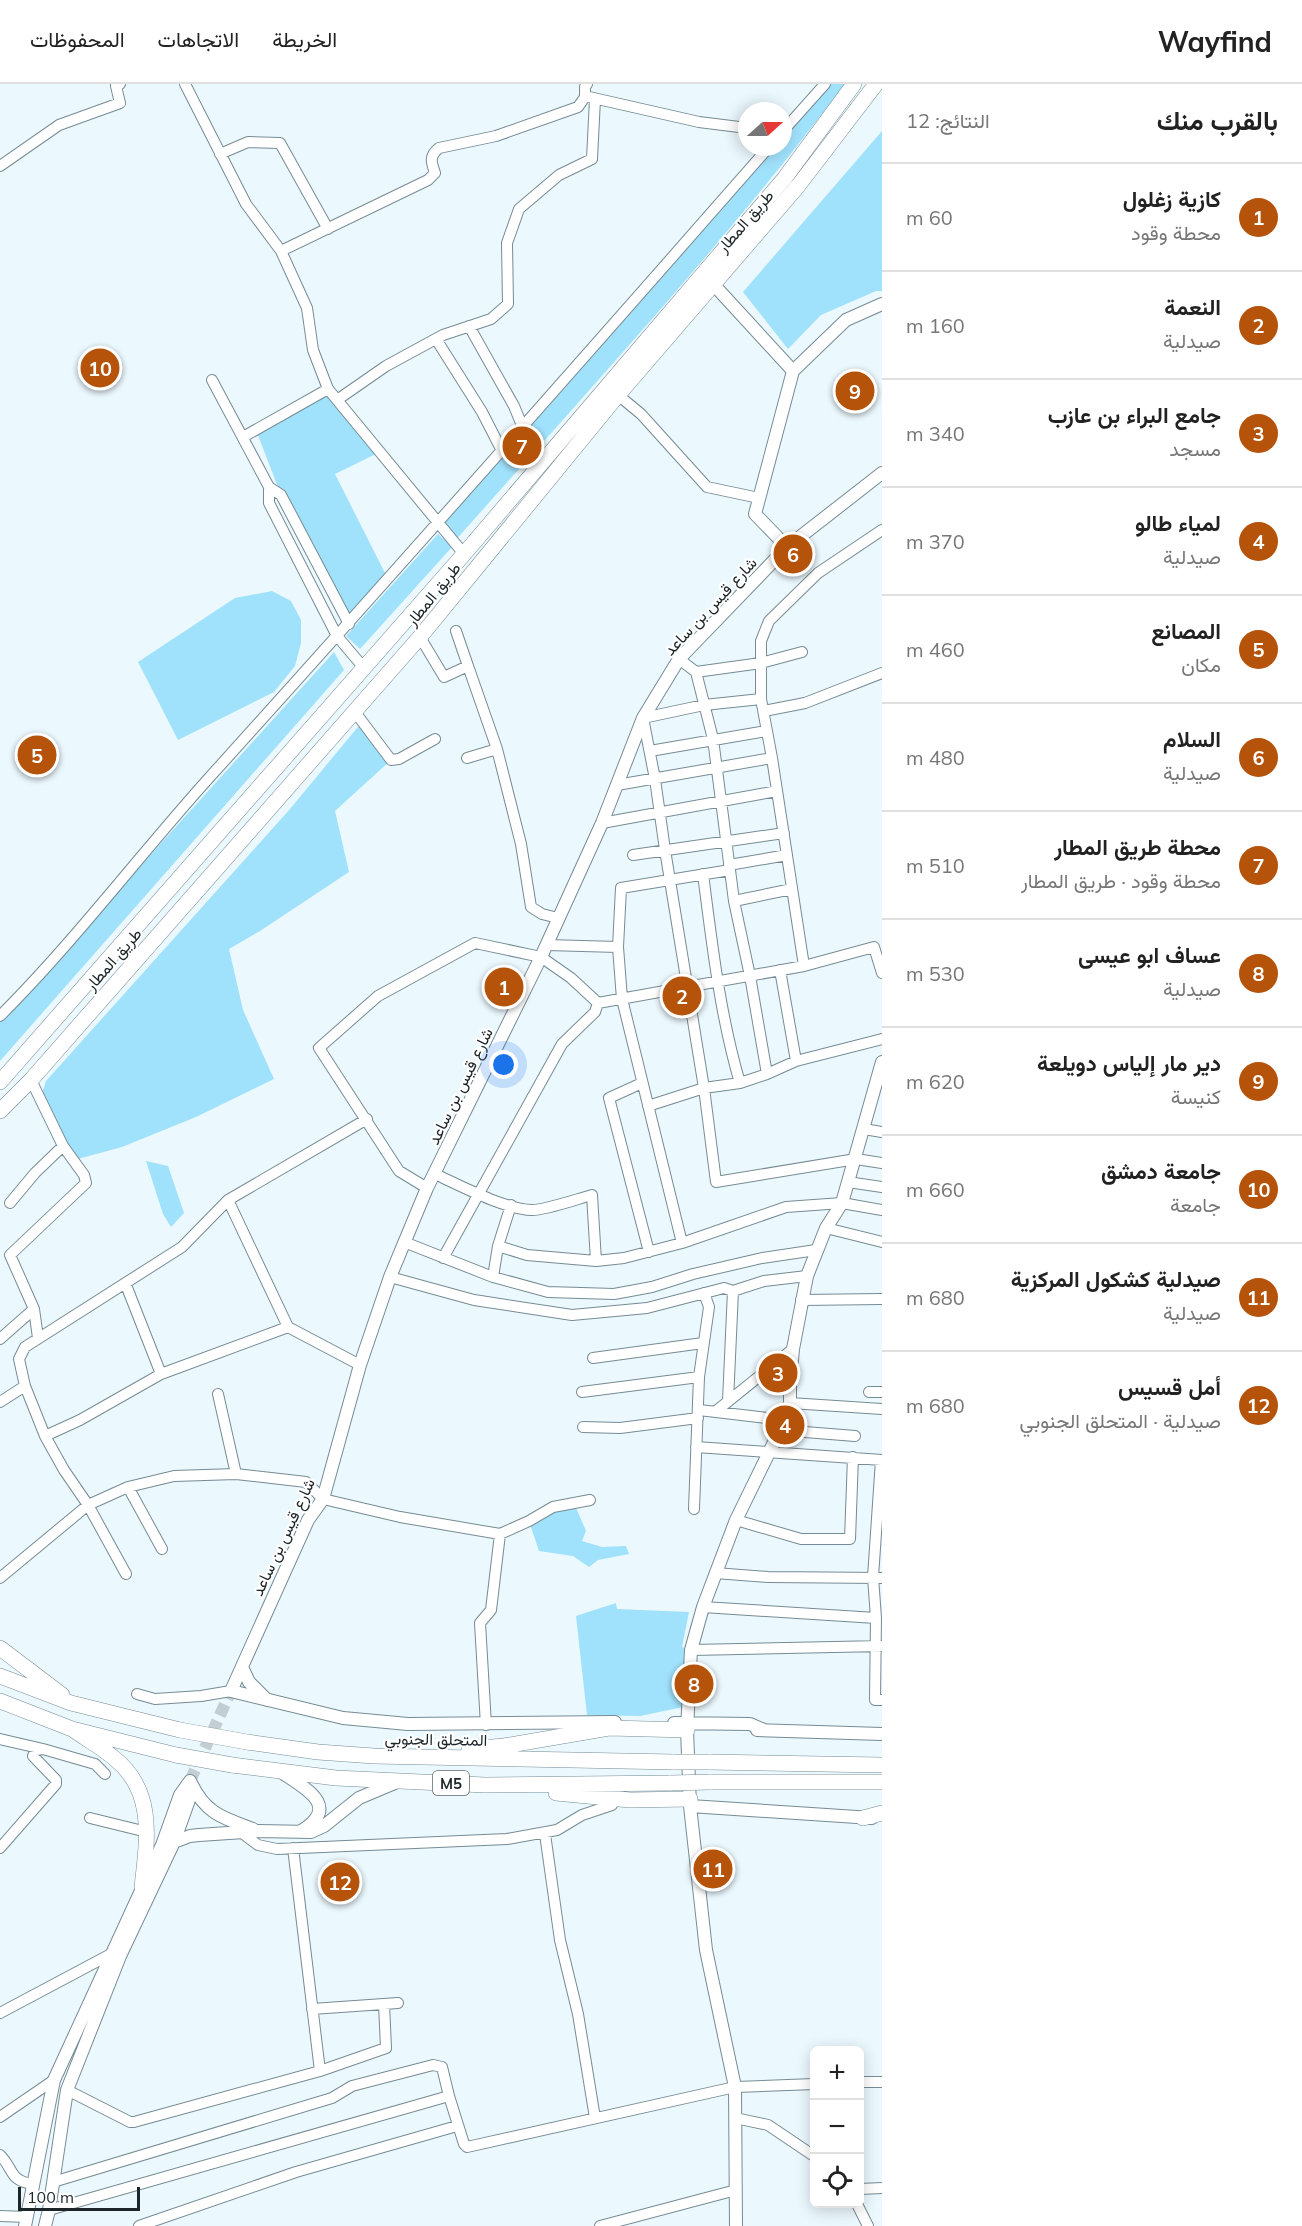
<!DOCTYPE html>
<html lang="ar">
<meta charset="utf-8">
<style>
:root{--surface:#fff;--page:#f6f6f6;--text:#222;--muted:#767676;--line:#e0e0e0;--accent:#b45309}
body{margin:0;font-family:Mulish,Vazirmatn,sans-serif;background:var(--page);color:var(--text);direction:rtl}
.controls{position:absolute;right:18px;bottom:18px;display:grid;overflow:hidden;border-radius:9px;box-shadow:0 3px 15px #0003}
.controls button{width:54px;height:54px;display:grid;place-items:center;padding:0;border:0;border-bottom:2px solid var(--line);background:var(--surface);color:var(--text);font:30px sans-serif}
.compass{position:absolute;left:738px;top:18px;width:54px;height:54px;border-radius:50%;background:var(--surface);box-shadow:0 3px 15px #0003;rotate:69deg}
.scale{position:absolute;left:18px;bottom:15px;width:122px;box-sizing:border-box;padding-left:6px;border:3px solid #1c2528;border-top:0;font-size:16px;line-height:21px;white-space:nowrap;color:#1c2528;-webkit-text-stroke:4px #fff;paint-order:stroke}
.you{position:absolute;left:504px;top:981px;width:21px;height:21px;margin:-15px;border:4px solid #fff;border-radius:50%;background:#1a73e8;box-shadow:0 0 0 9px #1a73e833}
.badge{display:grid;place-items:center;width:39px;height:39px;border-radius:50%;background:var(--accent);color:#fff;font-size:20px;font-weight:700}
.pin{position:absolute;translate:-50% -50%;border:3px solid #fff;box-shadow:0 2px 6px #0006}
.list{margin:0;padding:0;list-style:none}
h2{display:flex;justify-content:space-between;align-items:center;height:78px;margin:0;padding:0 24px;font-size:26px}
h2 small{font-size:20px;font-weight:400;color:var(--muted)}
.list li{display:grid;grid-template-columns:39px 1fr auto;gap:18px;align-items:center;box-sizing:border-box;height:108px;padding:0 24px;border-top:2px solid var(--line)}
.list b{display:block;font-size:22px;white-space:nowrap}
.list p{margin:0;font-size:20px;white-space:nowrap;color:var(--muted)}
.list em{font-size:20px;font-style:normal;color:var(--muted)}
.icon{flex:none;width:33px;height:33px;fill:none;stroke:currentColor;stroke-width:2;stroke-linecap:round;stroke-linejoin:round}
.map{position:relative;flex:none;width:882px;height:2142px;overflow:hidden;direction:ltr}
header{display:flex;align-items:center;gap:36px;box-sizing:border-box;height:84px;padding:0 30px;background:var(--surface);border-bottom:2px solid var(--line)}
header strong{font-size:28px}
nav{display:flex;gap:33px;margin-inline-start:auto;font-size:21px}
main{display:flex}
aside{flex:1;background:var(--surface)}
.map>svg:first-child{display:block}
.green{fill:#a0e1fb}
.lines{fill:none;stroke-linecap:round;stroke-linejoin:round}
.major-tunnel{stroke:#c2ced3;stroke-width:12;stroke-dasharray:12 6;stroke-linecap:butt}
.minor-casing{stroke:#768b94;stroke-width:12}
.major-casing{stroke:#768b94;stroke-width:14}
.highway-casing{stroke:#768b94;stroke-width:16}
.minor{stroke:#fff;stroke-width:10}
.major{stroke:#fff;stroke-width:12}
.highway{stroke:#fff;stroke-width:15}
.highway-bridge-casing{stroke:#768b94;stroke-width:16;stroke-linecap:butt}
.highway-bridge{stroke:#fff;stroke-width:15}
.labels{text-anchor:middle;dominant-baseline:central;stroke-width:4.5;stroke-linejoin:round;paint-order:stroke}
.shield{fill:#fff;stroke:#606668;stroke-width:1.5}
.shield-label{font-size:15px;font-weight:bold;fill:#1c2528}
.street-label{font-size:16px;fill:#1c2528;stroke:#fff}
</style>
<header>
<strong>Wayfind</strong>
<nav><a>الخريطة</a><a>الاتجاهات</a><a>المحفوظات</a></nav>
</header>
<main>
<aside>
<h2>بالقرب منك<small>النتائج: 12</small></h2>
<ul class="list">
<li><span class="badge">1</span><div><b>كازية زغلول</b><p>محطة وقود</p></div><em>60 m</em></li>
<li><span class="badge">2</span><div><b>النعمة</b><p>صيدلية</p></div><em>160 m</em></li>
<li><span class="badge">3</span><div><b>جامع البراء بن عازب</b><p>مسجد</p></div><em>340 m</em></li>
<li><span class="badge">4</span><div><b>لمياء طالو</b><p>صيدلية</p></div><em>370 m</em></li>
<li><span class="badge">5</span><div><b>المصانع</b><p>مكان</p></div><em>460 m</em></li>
<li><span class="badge">6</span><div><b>السلام</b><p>صيدلية</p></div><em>480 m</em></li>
<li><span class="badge">7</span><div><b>محطة طريق المطار</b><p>محطة وقود · طريق المطار</p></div><em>510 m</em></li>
<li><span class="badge">8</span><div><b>عساف ابو عيسى</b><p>صيدلية</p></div><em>530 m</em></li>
<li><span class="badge">9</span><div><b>دير مار إلياس دويلعة</b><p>كنيسة</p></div><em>620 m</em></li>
<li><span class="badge">10</span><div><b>جامعة دمشق</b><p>جامعة</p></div><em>660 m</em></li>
<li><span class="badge">11</span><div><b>صيدلية كشكول المركزية</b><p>صيدلية</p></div><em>680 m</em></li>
<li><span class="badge">12</span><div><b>أمل قسيس</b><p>صيدلية · المتحلق الجنوبي</p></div><em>680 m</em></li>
</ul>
</aside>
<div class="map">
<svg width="882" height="2142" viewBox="0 0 882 2142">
<rect width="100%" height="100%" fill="#ebf8fe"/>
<path class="green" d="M825 0H845C724 160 587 308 454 458L439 440 769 63H783V47Z
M882 47V207H876L821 231 788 265 743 208Z
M328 305 380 368 335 390 388 495 349 540 281 411 256 346Z
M438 450 452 463 360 565 346 552Z
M272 507 291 517 301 536V559L295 582 274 608 178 656 138 578 235 514Z
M334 568 344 586 0 977V937Z
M362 638 391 676 335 727 349 788 260 847 229 865 243 926 274 995 196 1033 122 1063 74 1076 41 1012 46 997 290 725Z
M146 1077 168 1082 184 1129 171 1143 163 1130Z
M574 1419 586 1447 582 1457 602 1463 626 1462 629 1470 598 1476 589 1483 573 1472 539 1467 529 1437Z
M616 1519 617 1525 689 1528 682 1563 691 1566 688 1622 640 1632 587 1631 576 1532Z"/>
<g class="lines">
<path class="major-tunnel" d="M190 1697 231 1607"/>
<g class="minor-casing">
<path id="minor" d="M185 0 246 120 281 167 307 224 313 266 328 305 464 470
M589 13 699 38 747 44
M783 47 825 0
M220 70 248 58 280 59 328 145
M0 82 59 41 120 19 116 2 120 0
M281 167 428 96 435 89C431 78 429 72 439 64L496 52 578 23 585 13V3L587 0
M469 242 514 322 523 344
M436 255 482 328 502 367
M212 296 269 403V419L337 552 364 584
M618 311 641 330 707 403 759 414
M337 316 386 282 443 251 491 235 508 220 507 159 519 125 559 91 592 75 595 15
M243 353 328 305
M269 403 281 411 349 540
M456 547 468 582
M420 553 444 593 468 582 497 665 521 760 531 823 542 830 558 834
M679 575 696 588 713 655 734 817 750 892 767 990
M696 588 761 579 802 568
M761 615 704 621 643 634 655 695 665 766 704 1004 716 1098 856 1075 882 1079
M764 627 805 619 882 589
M355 628 391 676 399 675 435 655
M650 667 766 647
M467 674 497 665
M617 701 772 674
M602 739 777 707
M633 771 784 749
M729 781 787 771
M703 790C712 860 720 931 740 999
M734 817 792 805
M547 861 618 863
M804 882 772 674 761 615V557L769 537 818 489 882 446
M780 886 796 977
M598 919 804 882 874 863 882 889
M0 932C74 858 138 773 208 695 397 486 583 275 769 63
M31 996 63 1062 84 1091 86 1099 10 1171 34 1225 38 1254
M642 999 609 1014 649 1168
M648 1022 704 1004 740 999 767 990 796 977 882 955
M864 1045 882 1048
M435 1090C461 1102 504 1125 532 1126 546 1126 577 1115 592 1111L596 1177
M848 1098 882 1103
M427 1104 399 1087 319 964 378 912 475 859 541 873 571 894 598 919 595 928 562 960 443 1174
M228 1116 288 1243 360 1281
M10 1119 35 1089 63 1062
M826 1144 882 1158
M404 1158 493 1193 548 1208 614 1210 652 1203 693 1190 762 1174 816 1166
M682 1159 622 915 618 863 621 804 730 786
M498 1162 527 1171 596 1177 624 1174 682 1159 786 1123 842 1119 882 1126
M390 1193 474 1216 572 1231 647 1224 724 1204 733 1207 764 1197 807 1192
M493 1193 498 1162 511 1121
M126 1201 161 1290
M801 1216 882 1215
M0 1255 34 1225
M593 1274 703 1259
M582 1308 699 1293
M869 1308H882
M218 1310 236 1390
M728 1317 733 1207
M0 1318 25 1302
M790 1319 882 1325
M699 1326 784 1336
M715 1328 793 1265
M583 1343 620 1344 698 1334
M780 1346 855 1352
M45 1352 80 1336 161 1290 288 1243
M696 1363 882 1376
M881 1376 873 1493 876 1534 875 1616H882
M128 1403 162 1465
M694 1425 699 1293 709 1223 704 1209
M736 1436 801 1455H850L853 1373
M715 1489 768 1493 882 1494
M126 1490 88 1421 64 1386 45 1352 25 1302 19 1275 25 1263 182 1163 228 1116 367 1035
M0 1494 88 1421 128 1403 174 1392 236 1390 306 1398 323 1415 400 1433 500 1450 529 1437 553 1423 590 1416
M703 1523 876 1534
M691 1566 882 1562
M137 1610 155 1615 201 1612 231 1607
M486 1641 480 1539 491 1526 500 1450
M0 1655 43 1665 95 1680 105 1690
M90 1734 147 1748
M242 1749 258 1761 277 1765 507 1755 557 1746 582 1731 612 1721
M545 1750 560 1856 578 1930 595 2034
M0 1764 56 1700V1696L33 1672 36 1666 43 1665
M312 1925 398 1919
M0 1929 111 1870
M320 1987 386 1964 384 1920
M860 1998H882
M67 2006 130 2038H134L320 1987 293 1764
M0 2033 54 1996
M735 2034 768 2041 814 2072
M0 2071C14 2085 9 2097 33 2100
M53 2098 332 2014 352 2002 433 1981 442 1983 449 2012
M860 2105 882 2104
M857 2120 868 2142
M49 2126 449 2012 464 2060 467 2063 735 2003 814 2000
M0 2132 27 2133
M139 2142 296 2088 457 2042
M600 2142 736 2106"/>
</g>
<g class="major-casing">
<path id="major" d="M714 201 793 287
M787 463 755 430 793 287 846 236 882 220
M242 1583 249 1598 267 1616
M615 1638 408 1640 343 1634 231 1607 308 1436 323 1415 360 1281 390 1193 427 1104 541 873 602 739 643 634 679 575 787 463 882 389
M674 1639 750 1640 764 1646
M757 1646 882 1650
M281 1688C305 1704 342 1722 301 1747
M191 1699C206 1730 223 1734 253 1745
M690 1722 872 1734
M174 1758 190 1752 199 1751 258 1747 311 1748 324 1742 359 1714 397 1698
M25 2142 54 1996 162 1761 180 1711 190 1697
M45 2142 49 2126 67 2006 120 1872 174 1758 189 1716 190 1697
M736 2142 735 2003 706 1866 690 1722 687 1646 691 1566 703 1523 736 1436 780 1346 790 1319V1298L793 1265 807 1192 826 1144 842 1119 882 978"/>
</g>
<g class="highway-casing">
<path id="highway" d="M0 998 464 470 784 95 854 0
M0 1027 31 996 420 553 618 311 798 102 876 0
M0 1564 62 1611
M0 1592 71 1619 180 1646
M0 1617 72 1645 176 1671
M72 1645C86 1655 101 1663 114 1674 156 1707 147 1757 142 1803
M247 1658 318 1668 374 1672 674 1678
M469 1665 504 1662 609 1644 687 1646
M709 1678 882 1681
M232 1681 336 1694 485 1701 671 1699
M710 1698H882
M556 1709 630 1716 690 1715
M863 1734 882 1729"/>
</g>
<use href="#minor" class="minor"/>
<use href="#major" class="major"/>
<use href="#highway" class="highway"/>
<g class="highway-bridge-casing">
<path id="highway-bridge" d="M180 1646 247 1658
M176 1671 232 1681
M674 1678H709
M671 1699 710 1698"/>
</g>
<use href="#highway-bridge" class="highway-bridge"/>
</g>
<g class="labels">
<rect class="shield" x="433" y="1687" width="36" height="24" rx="4.5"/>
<g class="shield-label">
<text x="451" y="1699">M5</text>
</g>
<g class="street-label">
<text transform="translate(745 137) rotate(-49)">طريق المطار</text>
<text transform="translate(433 510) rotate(-51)">طريق المطار</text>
<text transform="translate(710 522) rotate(-47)">شارع قيس بن ساعد</text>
<text transform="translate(113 875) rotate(-49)">طريق المطار</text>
<text transform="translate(460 1002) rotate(-64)">شارع قيس بن ساعد</text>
<text transform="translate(283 1453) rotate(-65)">شارع قيس بن ساعد</text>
<text transform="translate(436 1655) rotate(1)">المتحلق الجنوبي</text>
</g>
</g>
</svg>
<div class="controls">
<button>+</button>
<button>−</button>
<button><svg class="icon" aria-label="locate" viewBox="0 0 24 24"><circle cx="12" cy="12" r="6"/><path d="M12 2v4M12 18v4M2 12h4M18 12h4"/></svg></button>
</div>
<svg class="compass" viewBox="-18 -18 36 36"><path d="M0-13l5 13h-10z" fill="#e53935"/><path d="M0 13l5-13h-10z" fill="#767676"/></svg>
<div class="scale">100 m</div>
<div class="you"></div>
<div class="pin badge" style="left:504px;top:903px">1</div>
<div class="pin badge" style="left:682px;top:912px">2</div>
<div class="pin badge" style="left:778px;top:1289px">3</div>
<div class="pin badge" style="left:785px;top:1341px">4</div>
<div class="pin badge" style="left:37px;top:671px">5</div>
<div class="pin badge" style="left:793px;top:470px">6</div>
<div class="pin badge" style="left:522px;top:362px">7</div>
<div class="pin badge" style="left:694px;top:1600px">8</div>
<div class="pin badge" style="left:855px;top:307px">9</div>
<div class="pin badge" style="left:100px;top:284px">10</div>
<div class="pin badge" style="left:713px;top:1785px">11</div>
<div class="pin badge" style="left:340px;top:1798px">12</div>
</div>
</main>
